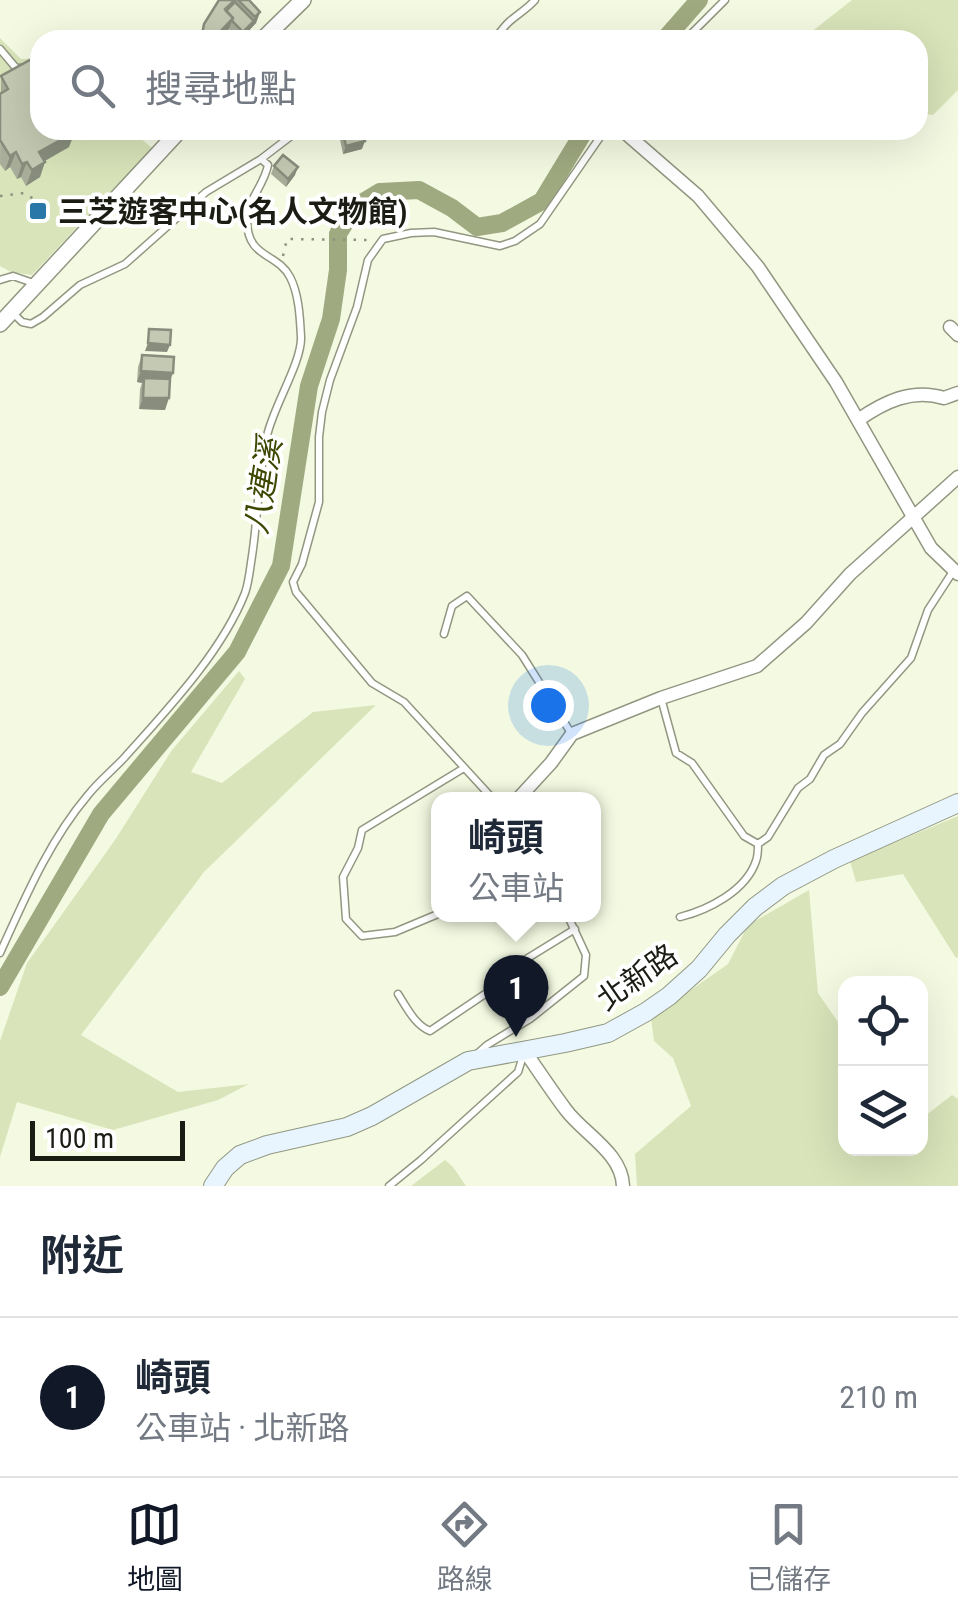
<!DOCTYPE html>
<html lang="zh-TW">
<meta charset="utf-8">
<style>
:root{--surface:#fff;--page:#f6f6f7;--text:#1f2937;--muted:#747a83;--line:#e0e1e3;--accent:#111827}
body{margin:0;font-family:"Roboto Condensed","Noto Sans TC",sans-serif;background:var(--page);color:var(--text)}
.controls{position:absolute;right:30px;bottom:30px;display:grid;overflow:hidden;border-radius:20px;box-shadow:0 10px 40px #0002}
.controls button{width:90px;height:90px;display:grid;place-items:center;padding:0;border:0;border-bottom:2px solid var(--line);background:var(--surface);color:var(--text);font:50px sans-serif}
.scale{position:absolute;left:30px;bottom:25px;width:155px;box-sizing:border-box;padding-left:10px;border:5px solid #1b1d15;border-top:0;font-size:28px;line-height:35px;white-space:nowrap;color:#1b1d15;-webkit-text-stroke:8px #fff;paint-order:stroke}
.you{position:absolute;left:548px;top:705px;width:35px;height:35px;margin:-25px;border:8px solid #fff;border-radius:50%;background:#1a73e8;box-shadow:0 0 0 15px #1a73e833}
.badge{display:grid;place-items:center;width:65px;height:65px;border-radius:50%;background:var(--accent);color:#fff;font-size:32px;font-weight:700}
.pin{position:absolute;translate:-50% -82px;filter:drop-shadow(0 2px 5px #0008)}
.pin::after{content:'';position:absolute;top:52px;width:35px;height:30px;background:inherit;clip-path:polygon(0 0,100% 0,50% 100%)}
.popup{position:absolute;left:431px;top:792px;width:170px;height:130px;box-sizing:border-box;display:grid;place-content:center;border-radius:20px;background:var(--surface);filter:drop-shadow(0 2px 8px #0005);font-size:32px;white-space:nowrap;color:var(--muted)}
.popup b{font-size:38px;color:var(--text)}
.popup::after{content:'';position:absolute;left:50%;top:100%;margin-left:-20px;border:20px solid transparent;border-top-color:var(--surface)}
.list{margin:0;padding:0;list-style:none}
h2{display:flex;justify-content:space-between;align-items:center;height:130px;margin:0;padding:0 40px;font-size:42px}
h2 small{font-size:32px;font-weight:400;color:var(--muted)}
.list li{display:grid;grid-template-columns:65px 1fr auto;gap:30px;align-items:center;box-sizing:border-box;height:160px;padding:0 40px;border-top:2px solid var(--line)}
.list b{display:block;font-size:38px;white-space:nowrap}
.list p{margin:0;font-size:32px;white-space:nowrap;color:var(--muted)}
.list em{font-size:32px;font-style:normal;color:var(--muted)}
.icon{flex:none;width:55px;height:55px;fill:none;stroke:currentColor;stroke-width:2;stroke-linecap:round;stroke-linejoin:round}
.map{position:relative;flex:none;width:958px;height:1186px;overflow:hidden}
.search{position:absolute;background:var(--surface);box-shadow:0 10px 40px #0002;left:30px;right:30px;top:30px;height:110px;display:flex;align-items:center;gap:25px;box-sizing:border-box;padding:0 35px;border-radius:30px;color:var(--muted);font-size:38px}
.sheet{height:290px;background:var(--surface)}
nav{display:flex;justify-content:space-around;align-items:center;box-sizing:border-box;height:140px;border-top:2px solid var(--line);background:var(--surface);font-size:28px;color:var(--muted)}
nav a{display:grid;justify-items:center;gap:5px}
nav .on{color:var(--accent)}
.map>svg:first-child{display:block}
.green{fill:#d9e4ba}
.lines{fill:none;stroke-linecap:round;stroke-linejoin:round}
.river{stroke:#a0aa80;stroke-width:18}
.service-casing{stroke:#919781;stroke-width:9}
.minor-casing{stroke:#919781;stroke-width:15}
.tertiary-casing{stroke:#919781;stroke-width:18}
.secondary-casing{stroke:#919781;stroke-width:20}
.path{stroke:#8d9180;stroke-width:2.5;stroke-dasharray:2.5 8;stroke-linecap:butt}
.service{stroke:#fff;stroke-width:6}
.minor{stroke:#fff;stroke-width:12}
.tertiary{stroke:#fff;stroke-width:15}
.secondary{stroke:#e8f5fe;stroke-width:18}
.wall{fill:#a8ad99}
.shaded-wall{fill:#888d7d}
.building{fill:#c3c9b2;stroke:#888d7d;stroke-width:2.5}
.poi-dot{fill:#2977a9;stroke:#fff;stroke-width:4}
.labels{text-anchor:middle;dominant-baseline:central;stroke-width:8;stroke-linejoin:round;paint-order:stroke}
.poi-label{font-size:30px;font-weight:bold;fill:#1b1d15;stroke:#fff;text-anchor:start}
.street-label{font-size:30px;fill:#1b1d15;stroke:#fff}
.water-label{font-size:32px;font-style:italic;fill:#3d4700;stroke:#fff}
</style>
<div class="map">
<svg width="958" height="1186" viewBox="0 0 958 1186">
<rect width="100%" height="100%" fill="#f4fae2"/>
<path class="green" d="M852 0H958V90L933 115 918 113V40H801Z
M0 38 21 59 40 58V130H131L152 148 32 275 11 272 0 266Z
M239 671 245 679 191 772 222 783 313 712 376 705 204 872 81 1035 178 1092 249 1084 218 1100 113 1130 17 1102 0 1157V1041L27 963 115 840 172 750Z
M958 816V957L956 958 903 874 856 882 850 861Z
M809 890 818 993 845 1032 846 1148H920L921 1119 952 1095 958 1099V1186H637L635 1154 691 1106 673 1058 654 1041 651 1018 728 964 748 925Z
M445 1160 453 1167 466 1186H411Z"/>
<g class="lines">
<path class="river" d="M664 40 699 0
M0 987 101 814 237 652 281 566 309 386 331 319 338 270V234L355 207 380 192 419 190 452 208 477 227 502 223 542 201 585 130"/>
<g class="service-casing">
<path id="service" d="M492 40C500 34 503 27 510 21 518 14 527 9 535 0
M685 40 725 0
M0 49 16 68 40 67
M261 159 299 130
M0 280 13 276 36 284
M444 634 452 606 467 596 522 655 571 733
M661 698 676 753 692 763 744 836 758 844
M494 800 404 702 372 683 296 592 293 582 302 564 319 502V437L322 412 330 380 357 307 368 260 383 239 411 233 434 232 500 246 515 241 540 224 605 130
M438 914 395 932 362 936 346 919 343 877 358 848 362 830 464 768
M680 917C708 910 746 891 756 861 758 856 758 850 758 844L768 837 798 788 810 779 824 755 840 744 862 713 911 658 928 610 954 570
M0 953C25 898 49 841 88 795 99 781 113 770 125 757 167 710 222 652 245 593 249 582 250 568 252 556 258 517 258 475 267 436 273 407 302 362 301 337 300 318 299 294 290 277 277 252 247 259 247 220 247 200 264 186 268 165L261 159 206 192 125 264 80 285 43 317 31 324 22 322 12 312
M398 994C407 1008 415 1025 430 1031L488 992 502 974 575 929
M477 1054 487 1045 530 1019 584 976 586 955 567 914
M389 1186 421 1160 518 1072 523 1056"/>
</g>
<g class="minor-casing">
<path id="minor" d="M622 130 698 196 758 267 836 382 931 548 958 574
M950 327 958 335
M858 420C884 402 912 388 944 398L958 393
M517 800 551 763 572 734 661 698 757 666 806 623 850 574 958 477
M524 1050C538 1070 551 1090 566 1110 584 1134 622 1153 623 1186"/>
</g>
<g class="tertiary-casing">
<path id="tertiary" d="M262 40 303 0
M0 324 180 130"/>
</g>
<g class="secondary-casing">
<path id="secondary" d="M213 1186 225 1168 240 1155 267 1145 347 1127 372 1116 468 1061 565 1043 608 1033 646 1012 669 996 699 969 727 935 755 907 783 886 834 859 958 803"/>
</g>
<path class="path" d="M0 196 24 193 37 201
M283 256 287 239 372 240"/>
<use href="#service" class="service"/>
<use href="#minor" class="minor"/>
<use href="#tertiary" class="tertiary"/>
<use href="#secondary" class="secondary"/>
</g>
<path class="wall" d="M219 0H249L260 12 256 23 240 40 229 29 219 40H199L204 24Z
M1 76 69 147 45 161 40 177 26 186 21 177 17 179 10 167 5 171 0 164Z
M338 130H362V149L343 154Z
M274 166 295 175 286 187 271 174Z
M142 355 170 382 165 410 139 409 140 389 142 383 137 382 138 367Z"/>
<path class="shaded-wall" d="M260 12 256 23 240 40 243 32Z
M233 18 229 29 219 40H214L216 36Z
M75 132 69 147 34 167 39 152Z
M365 141 362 149 343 154 346 146Z
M16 152 10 167 5 171 10 156Z
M27 162 21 177 17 179 22 164Z
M45 162 40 177 26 186 32 170Z
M298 167 295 175 286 187 288 179Z
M148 343 170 345 167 352 145 351Z
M141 371 173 373 169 384 144 378 142 383 137 382Z
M143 398H169L165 410 139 409Z"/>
<path class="building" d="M219 0H235L225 9 233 18 216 36 213 32 210 40H201L204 24Z
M238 0H249L260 12 255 17Z
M235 2 254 21 243 32 232 21 233 18 226 11Z
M30 60 34 66 40 63V130H74L75 132 39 152 45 162 32 170 27 162 22 164 16 152 10 156 0 140V94L8 89 1 76Z
M342 130H362L365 141 346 146Z
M283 155 298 167 288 179 274 166Z
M149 329 171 330 170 345 148 343Z
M142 355 174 357 173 373 141 371Z
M144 378 170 379 169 398H143Z"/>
<rect class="poi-dot" x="28" y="201" width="20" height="20" rx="5"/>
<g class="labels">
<g class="poi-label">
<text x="58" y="211">三芝遊客中心(名人文物館)</text>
</g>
<g class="street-label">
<text transform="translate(637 977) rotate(-35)">北新路</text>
</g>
<g class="water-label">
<text transform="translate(263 486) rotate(-81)">八連溪</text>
</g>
</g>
</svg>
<div class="controls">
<button><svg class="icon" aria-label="locate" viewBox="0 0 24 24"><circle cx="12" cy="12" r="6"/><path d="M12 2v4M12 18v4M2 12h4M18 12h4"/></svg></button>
<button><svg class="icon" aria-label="layers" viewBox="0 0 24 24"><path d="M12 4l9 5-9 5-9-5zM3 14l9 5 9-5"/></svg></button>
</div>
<div class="scale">100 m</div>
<div class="you"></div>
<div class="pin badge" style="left:516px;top:1037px">1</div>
<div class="popup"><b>崎頭</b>公車站</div>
<div class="search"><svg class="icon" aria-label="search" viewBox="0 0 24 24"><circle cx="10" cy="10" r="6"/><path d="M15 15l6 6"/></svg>搜尋地點</div>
</div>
<section class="sheet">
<h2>附近<small></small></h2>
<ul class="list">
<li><span class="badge">1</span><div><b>崎頭</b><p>公車站 · 北新路</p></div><em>210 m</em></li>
</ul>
</section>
<nav>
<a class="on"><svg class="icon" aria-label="map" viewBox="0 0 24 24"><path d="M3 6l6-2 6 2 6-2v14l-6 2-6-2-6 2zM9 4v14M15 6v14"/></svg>地圖</a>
<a><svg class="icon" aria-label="directions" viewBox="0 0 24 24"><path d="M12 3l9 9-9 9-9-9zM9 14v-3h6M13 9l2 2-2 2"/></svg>路線</a>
<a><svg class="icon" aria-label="saved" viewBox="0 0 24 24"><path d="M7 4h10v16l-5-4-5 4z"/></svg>已儲存</a>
</nav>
